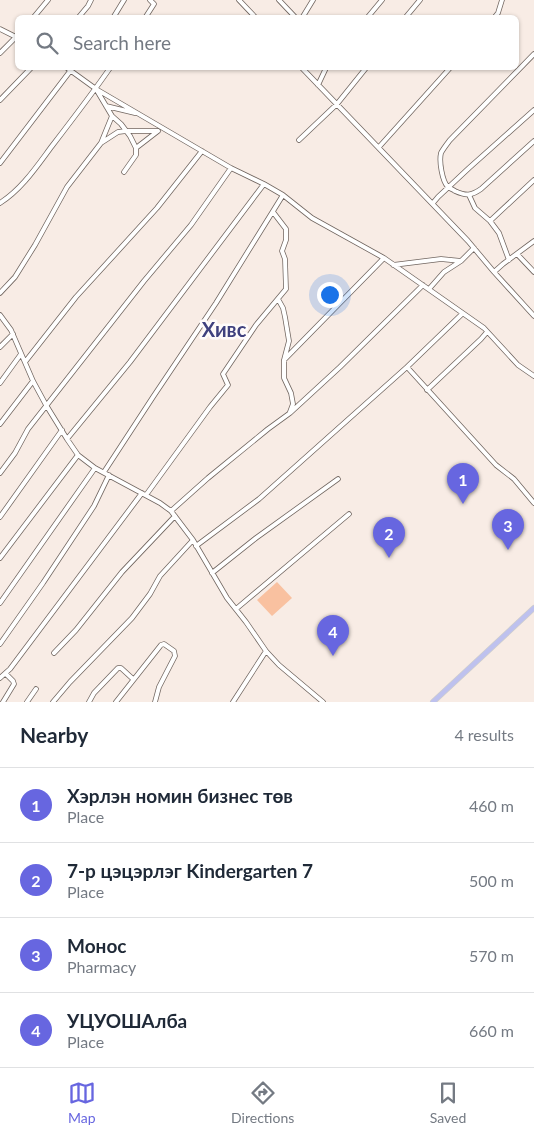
<!DOCTYPE html>
<meta charset="utf-8">
<style>
:root{--surface:#fff;--page:#f6f6f7;--text:#1f2937;--muted:#747a83;--line:#e0e1e3;--accent:#6766e0}
body{margin:0;font-family:Lato,sans-serif;background:var(--page);color:var(--text)}
.you{position:absolute;left:329px;top:294px;width:18px;height:18px;margin:-12px;border:4px solid #fff;border-radius:50%;background:#1a73e8;box-shadow:0 0 0 8px #1a73e833}
.badge{display:grid;place-items:center;width:32px;height:32px;border-radius:50%;background:var(--accent);color:#fff;font-size:16px;font-weight:700}
.pin{position:absolute;translate:-50% -41px;filter:drop-shadow(0 1px 2px #0008)}
.pin::after{content:'';position:absolute;top:26px;width:18px;height:15px;background:inherit;clip-path:polygon(0 0,100% 0,50% 100%)}
.list{margin:0;padding:0;list-style:none}
h2{display:flex;justify-content:space-between;align-items:center;height:65px;margin:0;padding:0 20px;font-size:21px}
h2 small{font-size:16px;font-weight:400;color:var(--muted)}
.list li{display:grid;grid-template-columns:32px 1fr auto;gap:15px;align-items:center;box-sizing:border-box;height:75px;padding:0 20px;border-top:1px solid var(--line)}
.list b{display:block;font-size:19px;white-space:nowrap}
.list p{margin:0;font-size:16px;white-space:nowrap;color:var(--muted)}
.list em{font-size:16px;font-style:normal;color:var(--muted)}
.icon{flex:none;width:28px;height:28px;fill:none;stroke:currentColor;stroke-width:2;stroke-linecap:round;stroke-linejoin:round}
.map{position:relative;flex:none;width:534px;height:702px;overflow:hidden}
.search{position:absolute;background:var(--surface);box-shadow:0 1px 4px #0004;left:15px;right:15px;top:15px;height:55px;display:flex;align-items:center;gap:12px;box-sizing:border-box;padding:0 18px;border-radius:8px;color:var(--muted);font-size:19px}
.sheet{height:365px;background:var(--surface)}
nav{display:flex;justify-content:space-around;align-items:center;box-sizing:border-box;height:70px;border-top:1px solid var(--line);background:var(--surface);font-size:14px;color:var(--muted)}
nav a{display:grid;justify-items:center;gap:2px}
nav .on{color:var(--accent)}
.map>svg:first-child{display:block}
.green{fill:#f9c1a0}
.lines{fill:none;stroke-linecap:round;stroke-linejoin:round}
.minor-casing{stroke:#716660;stroke-width:5.5}
.major-casing{stroke:#cfcecd;stroke-width:6}
.minor{stroke:#fff;stroke-width:4}
.major{stroke:#bec1ee;stroke-width:4.5}
.labels{text-anchor:middle;dominant-baseline:central;stroke-width:5;stroke-linejoin:round;paint-order:stroke}
.district-label{font-size:20px;font-weight:bold;fill:#3f417e;stroke:#fefbfa}
</style>
<div class="map">
<svg width="534" height="702" viewBox="0 0 534 702">
<rect width="100%" height="100%" fill="#f8ece5"/>
<path class="green" d="M277 582 292 598 272 616 257 600Z"/>
<g class="lines">
<g class="minor-casing">
<path id="minor" d="M239 0 256 18
M279 0 296 18
M33 18 48 0
M78 18 88 6 91 0
M113 18 124 0
M145 18 154 4 150 0
M302 18 313 0
M367 18 382 0
M405 18 420 0
M494 18 498 13 502 0
M0 29 18 38
M0 53 18 35
M534 54 450 140C447 144 443 149 441 153 439 161 442 181 448 187 449 188 454 190 455 191 466 196 471 196 481 189L534 141
M67 68 96 89 112 116 121 124 130 136 136 148V155L124 172
M302 68 468 241 494 272 534 316
M318 85 326 68
M96 89 231 168 264 184 283 195 312 218 384 258 484 328 518 365 534 376
M0 100 31 68
M106 106 135 113
M299 140 337 104 366 68
M101 143 118 132 126 131H158
M379 147 450 68
M136 148 158 131
M0 163 71 70
M469 195 475 208 490 221 499 233 509 260
M0 203C22 189 37 166 52 146 72 120 92 94 110 68
M433 203 438 197 469 168 534 110
M490 221 534 180
M517 254 534 272
M393 265 441 259 461 261 474 248
M494 272 503 264 534 241
M429 289 444 272 461 261
M0 293 15 277 35 245 67 187 101 143 112 116
M278 299 283 308 285 317 289 341 284 360V378L291 393 293 404 290 412
M0 315 11 330 33 381 46 405 67 439 78 455 95 468 160 503 171 511 193 540 227 598 246 622 266 651 279 665 323 702
M0 347 13 334
M284 360 384 258
M25 362 76 297 157 208 202 151
M407 367 496 465 514 479 534 503
M0 383 21 354
M427 390 481 339 487 332
M0 424 33 381
M67 439 130 362 264 184
M104 472 153 397 216 303 283 195
M0 473 15 453 28 429 144 281 191 225 231 168
M146 495 210 407 228 385 223 374 256 325 286 289 285 259 282 251 286 240V229L273 212
M171 511 208 478 268 429 290 413 340 367 423 285
M0 517 62 430
M196 546 259 499 407 367 462 314
M0 558 78 455
M212 573 256 538 338 479
M0 603 95 468
M236 609 349 514
M0 644 43 583 94 506 109 475
M54 653 76 630 122 572 175 516
M0 678 10 669 142 493
M3 702 14 684 13 681 6 674
M27 702 36 689
M53 702 70 682 132 618 150 594 160 576 193 540
M89 702 94 693 118 668H121L133 679
M116 702 161 645 164 644 174 651 175 656 159 687 155 702
M233 702 266 651"/>
</g>
<g class="major-casing">
<path id="major" d="M433 702 534 608"/>
</g>
<use href="#minor" class="minor"/>
<use href="#major" class="major"/>
</g>
<g class="labels">
<g class="district-label">
<text x="224" y="329">Хивс</text>
</g>
</g>
</svg>
<div class="you"></div>
<div class="pin badge" style="left:463px;top:504px">1</div>
<div class="pin badge" style="left:389px;top:558px">2</div>
<div class="pin badge" style="left:508px;top:550px">3</div>
<div class="pin badge" style="left:333px;top:656px">4</div>
<div class="search"><svg class="icon" aria-label="search" viewBox="0 0 24 24"><circle cx="10" cy="10" r="6"/><path d="M15 15l6 6"/></svg>Search here</div>
</div>
<section class="sheet">
<h2>Nearby<small>4 results</small></h2>
<ul class="list">
<li><span class="badge">1</span><div><b>Хэрлэн номин бизнес төв</b><p>Place</p></div><em>460 m</em></li>
<li><span class="badge">2</span><div><b>7-р цэцэрлэг Kindergarten 7</b><p>Place</p></div><em>500 m</em></li>
<li><span class="badge">3</span><div><b>Монос</b><p>Pharmacy</p></div><em>570 m</em></li>
<li><span class="badge">4</span><div><b>УЦУОШАлба</b><p>Place</p></div><em>660 m</em></li>
</ul>
</section>
<nav>
<a class="on"><svg class="icon" aria-label="map" viewBox="0 0 24 24"><path d="M3 6l6-2 6 2 6-2v14l-6 2-6-2-6 2zM9 4v14M15 6v14"/></svg>Map</a>
<a><svg class="icon" aria-label="directions" viewBox="0 0 24 24"><path d="M12 3l9 9-9 9-9-9zM9 14v-3h6M13 9l2 2-2 2"/></svg>Directions</a>
<a><svg class="icon" aria-label="saved" viewBox="0 0 24 24"><path d="M7 4h10v16l-5-4-5 4z"/></svg>Saved</a>
</nav>
